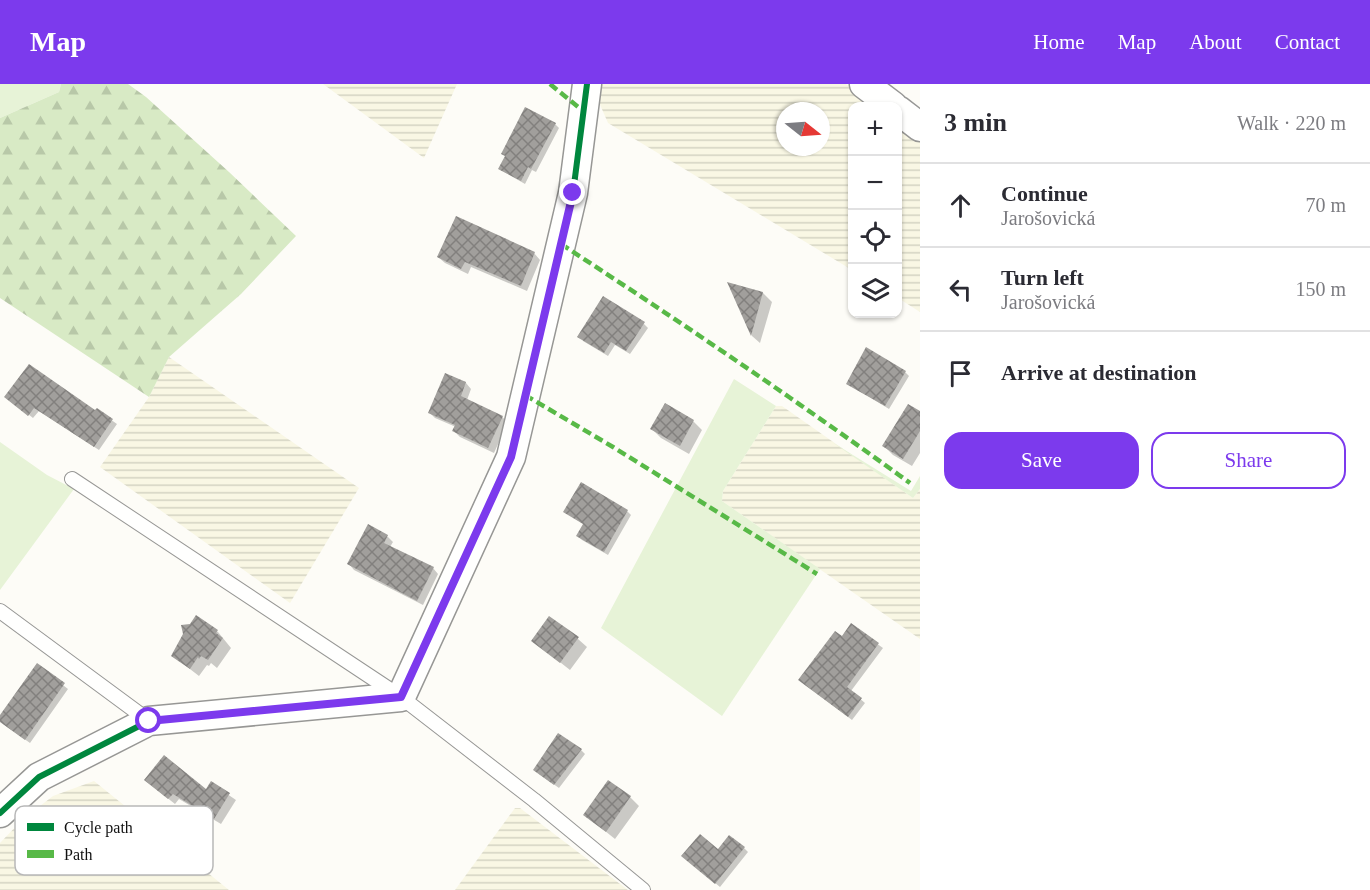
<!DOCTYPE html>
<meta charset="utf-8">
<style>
:root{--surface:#fff;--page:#f7f7f7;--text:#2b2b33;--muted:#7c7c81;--line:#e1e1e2;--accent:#7c3aed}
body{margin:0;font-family:"Times New Roman",serif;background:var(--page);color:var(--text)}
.controls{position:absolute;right:18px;top:18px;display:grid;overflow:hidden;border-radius:12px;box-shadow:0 2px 4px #0004}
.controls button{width:54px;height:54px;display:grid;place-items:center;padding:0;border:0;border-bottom:2px solid var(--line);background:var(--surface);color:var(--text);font:30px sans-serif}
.compass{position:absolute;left:776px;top:18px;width:54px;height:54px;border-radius:50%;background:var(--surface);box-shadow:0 2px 4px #0004;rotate:107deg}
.stop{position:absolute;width:18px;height:18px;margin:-14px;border:4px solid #7c3aed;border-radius:50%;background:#fff}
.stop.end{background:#7c3aed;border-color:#fff;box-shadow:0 2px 6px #0008}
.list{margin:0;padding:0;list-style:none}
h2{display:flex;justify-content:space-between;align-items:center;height:78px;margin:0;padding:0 24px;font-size:26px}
h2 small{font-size:20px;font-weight:400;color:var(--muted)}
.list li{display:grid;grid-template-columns:39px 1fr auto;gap:18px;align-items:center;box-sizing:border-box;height:84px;padding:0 24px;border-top:2px solid var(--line)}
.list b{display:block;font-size:22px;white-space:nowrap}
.list p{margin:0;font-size:20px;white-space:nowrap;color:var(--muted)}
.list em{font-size:20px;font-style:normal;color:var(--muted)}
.actions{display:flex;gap:12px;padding:18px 24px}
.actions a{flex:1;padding:14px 0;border:2px solid var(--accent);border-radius:18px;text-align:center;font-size:21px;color:var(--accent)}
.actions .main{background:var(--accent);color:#fff}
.icon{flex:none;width:33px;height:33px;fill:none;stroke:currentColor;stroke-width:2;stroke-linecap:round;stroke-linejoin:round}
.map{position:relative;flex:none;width:920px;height:806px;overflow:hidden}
header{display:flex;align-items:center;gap:36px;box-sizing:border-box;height:84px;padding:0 30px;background:var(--accent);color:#fff}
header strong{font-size:28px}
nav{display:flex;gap:33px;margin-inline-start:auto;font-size:21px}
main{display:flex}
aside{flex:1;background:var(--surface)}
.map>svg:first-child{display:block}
.farmland{fill:url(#farmland-rules);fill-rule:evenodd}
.grass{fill:#e7f3d7}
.forest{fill:url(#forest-firs)}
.shadow{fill:#0003}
.building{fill:url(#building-cross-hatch)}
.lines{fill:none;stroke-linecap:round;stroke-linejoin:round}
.lane-casing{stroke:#979795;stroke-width:16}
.street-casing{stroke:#979795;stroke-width:31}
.lane{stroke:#fffffe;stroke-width:14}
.street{stroke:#fffffe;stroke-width:28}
.quiet{stroke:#58b947;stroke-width:4.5;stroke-dasharray:9 4.5;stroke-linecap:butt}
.cycleway-casing{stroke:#fff;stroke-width:10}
.cycleway{stroke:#00873e;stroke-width:6}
.route{stroke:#7c3aed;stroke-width:8}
.key{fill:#fff;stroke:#b8b8b8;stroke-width:1.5}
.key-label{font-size:16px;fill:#111}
</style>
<header>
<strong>Map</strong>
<nav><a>Home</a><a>Map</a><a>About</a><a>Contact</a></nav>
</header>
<main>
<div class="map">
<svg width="920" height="806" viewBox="0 0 920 806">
<defs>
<pattern id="farmland-rules" width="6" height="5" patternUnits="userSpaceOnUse" patternTransform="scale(1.5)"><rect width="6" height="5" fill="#f9f7e4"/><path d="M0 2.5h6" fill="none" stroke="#d4d3c3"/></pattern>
<pattern id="forest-firs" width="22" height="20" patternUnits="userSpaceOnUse" patternTransform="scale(1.5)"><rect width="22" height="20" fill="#d8eac5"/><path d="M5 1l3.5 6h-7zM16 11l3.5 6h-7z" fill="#b8c8a8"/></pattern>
<pattern id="building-cross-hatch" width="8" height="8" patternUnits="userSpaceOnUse" patternTransform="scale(1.5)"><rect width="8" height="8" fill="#a19f9c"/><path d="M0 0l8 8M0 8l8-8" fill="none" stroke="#82807e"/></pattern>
</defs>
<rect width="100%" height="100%" fill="#fdfcf7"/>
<path class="farmland" d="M323 0H457L424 74Z
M597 0H846L875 22H852V186L608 39 598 16ZM785 27H821V63H785Z
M898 40 920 58V228L898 214Z
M169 273 359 404 290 519 100 383 149 313Z
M776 322H782L913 414 920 405V555L722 417 723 407Z
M94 697 229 806H0V759L22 736 53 712Z
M515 724H520L628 806H455Z"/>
<path class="grass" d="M0 0H61L59 8 0 34Z
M734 295 776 322 723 407 722 417 820 485 722 632 601 544Z
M0 358 47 391 74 405 0 506Z
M832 358 911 407 920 392V405L913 414Z"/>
<path class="forest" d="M61 0H128L146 13 229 88 296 152 241 210 169 273 149 313 0 214V34L59 8Z"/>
<path class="shadow" d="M555 40 559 44 536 88 532 86 525 100 499 85Z
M534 169 540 176 527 207 471 183 468 190 445 179 438 173Z
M730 200 763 209 772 218 760 259 752 252Z
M644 240 648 244 630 270 615 261 608 272 583 257Z
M905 288 909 292 889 325 848 300Z
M446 291 466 299 471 305 467 316 502 333 508 338 494 369 460 353 454 347 456 343 435 334 429 328Z
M10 316 95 328 97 326 117 340 99 366 39 327 33 334Z
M920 329V369L912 382 893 371 884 362Z
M693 337 702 346 689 370 661 354 652 345Z
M627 427 631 431 608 471 582 456 578 452 585 441 565 428Z
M369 442 388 453 393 458 390 463 433 484 438 490 423 521 354 486 349 480Z
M197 533 218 548 231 564 217 584 211 579 209 582 207 581 199 592 173 572Z
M851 541 883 564 851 607 865 619 852 636 804 600Z
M578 555 587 563 570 586 533 557Z
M37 581 68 605 30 659 3 640 0 634Z
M581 666 585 670 559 704 539 690Z
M211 699 236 716 221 740 179 715 175 720 152 702 207 707Z
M630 713 639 722 615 755 585 731Z
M744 764 748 768 720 803 687 776 718 767Z"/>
<path class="building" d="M525 23 556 39 531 85 528 83 521 97 498 85 505 72 501 70Z
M456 132 535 168 521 202 465 178 461 185 437 173Z
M727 198 763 208 751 252Z
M603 212 645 238 626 267 611 258 604 269 577 253Z
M866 263 906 287 885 322 846 300Z
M29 280 95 326 97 324 113 335 94 363 34 324 28 332 4 313Z
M445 289 466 298 461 312 503 332 488 364 452 347 455 341 428 329Z
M665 319 694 336 680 362 650 345Z
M908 320 920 327V347L903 375 882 362Z
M581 398 628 426 604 468 576 452 583 440 563 428Z
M368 440 388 451 384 459 434 483 417 517 347 480Z
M196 531 218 546 216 549 223 554 208 576 201 572 199 575 198 573 190 585 171 572 183 550 181 541 190 540Z
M549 532 579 553 560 579 531 557Z
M851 539 879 559 847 603 862 614 848 633 798 596 835 547 842 552Z
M37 579 65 599 25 656 0 638V631Z
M558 649 582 665 554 701 533 686Z
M164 671 206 705 211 697 230 709 214 735 173 710 168 715 144 696Z
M608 696 631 712 606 748 583 731Z
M700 750 718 765 729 751 745 763 715 800 681 772Z"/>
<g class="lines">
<g class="lane-casing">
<path id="lane" d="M72 395 401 613 534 716 643 806
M0 527 149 637"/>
</g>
<g class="street-casing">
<path id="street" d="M864 0 893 22
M898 26 920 43
M0 729 39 693 149 637 401 613 511 373 573 109 587 0"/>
</g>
<use href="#lane" class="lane"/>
<use href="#street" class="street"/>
<path class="quiet" d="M550 0 583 27
M561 160C679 237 796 316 910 399
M525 311 613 363 817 490"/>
<g class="cycleway-casing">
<path id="cycleway" d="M0 729 39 693 149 637 401 613 511 373 573 109 587 0"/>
</g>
<use href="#cycleway" class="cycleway"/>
</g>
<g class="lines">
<path class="route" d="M149 637 401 613 511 373 573 109"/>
</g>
<rect x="15" y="722" width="198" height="69" rx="9" class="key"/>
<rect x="27" y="739" width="27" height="8" fill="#00873e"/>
<rect x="27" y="766" width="27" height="8" fill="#58b947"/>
<g class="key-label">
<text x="64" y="749">Cycle path</text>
<text x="64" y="776">Path</text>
</g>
</svg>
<div class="controls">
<button>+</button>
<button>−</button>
<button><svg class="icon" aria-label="locate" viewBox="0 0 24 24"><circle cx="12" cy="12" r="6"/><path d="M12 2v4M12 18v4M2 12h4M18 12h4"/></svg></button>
<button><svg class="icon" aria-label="layers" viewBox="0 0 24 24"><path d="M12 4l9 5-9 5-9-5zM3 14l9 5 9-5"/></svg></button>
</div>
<svg class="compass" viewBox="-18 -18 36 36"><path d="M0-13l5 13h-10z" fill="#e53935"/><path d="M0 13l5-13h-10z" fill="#7c7c81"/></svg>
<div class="stop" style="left:149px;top:637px"></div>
<div class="stop end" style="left:573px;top:109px"></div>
</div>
<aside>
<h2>3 min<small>Walk · 220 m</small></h2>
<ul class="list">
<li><svg class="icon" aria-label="ahead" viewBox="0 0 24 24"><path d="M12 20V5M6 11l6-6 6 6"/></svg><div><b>Continue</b><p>Jarošovická</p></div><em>70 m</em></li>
<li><svg class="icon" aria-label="left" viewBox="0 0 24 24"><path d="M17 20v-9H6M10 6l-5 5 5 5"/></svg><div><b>Turn left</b><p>Jarošovická</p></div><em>150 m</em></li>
<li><svg class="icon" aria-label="arrive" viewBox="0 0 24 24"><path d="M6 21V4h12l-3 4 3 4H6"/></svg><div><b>Arrive at destination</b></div></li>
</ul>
<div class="actions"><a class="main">Save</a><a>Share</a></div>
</aside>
</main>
